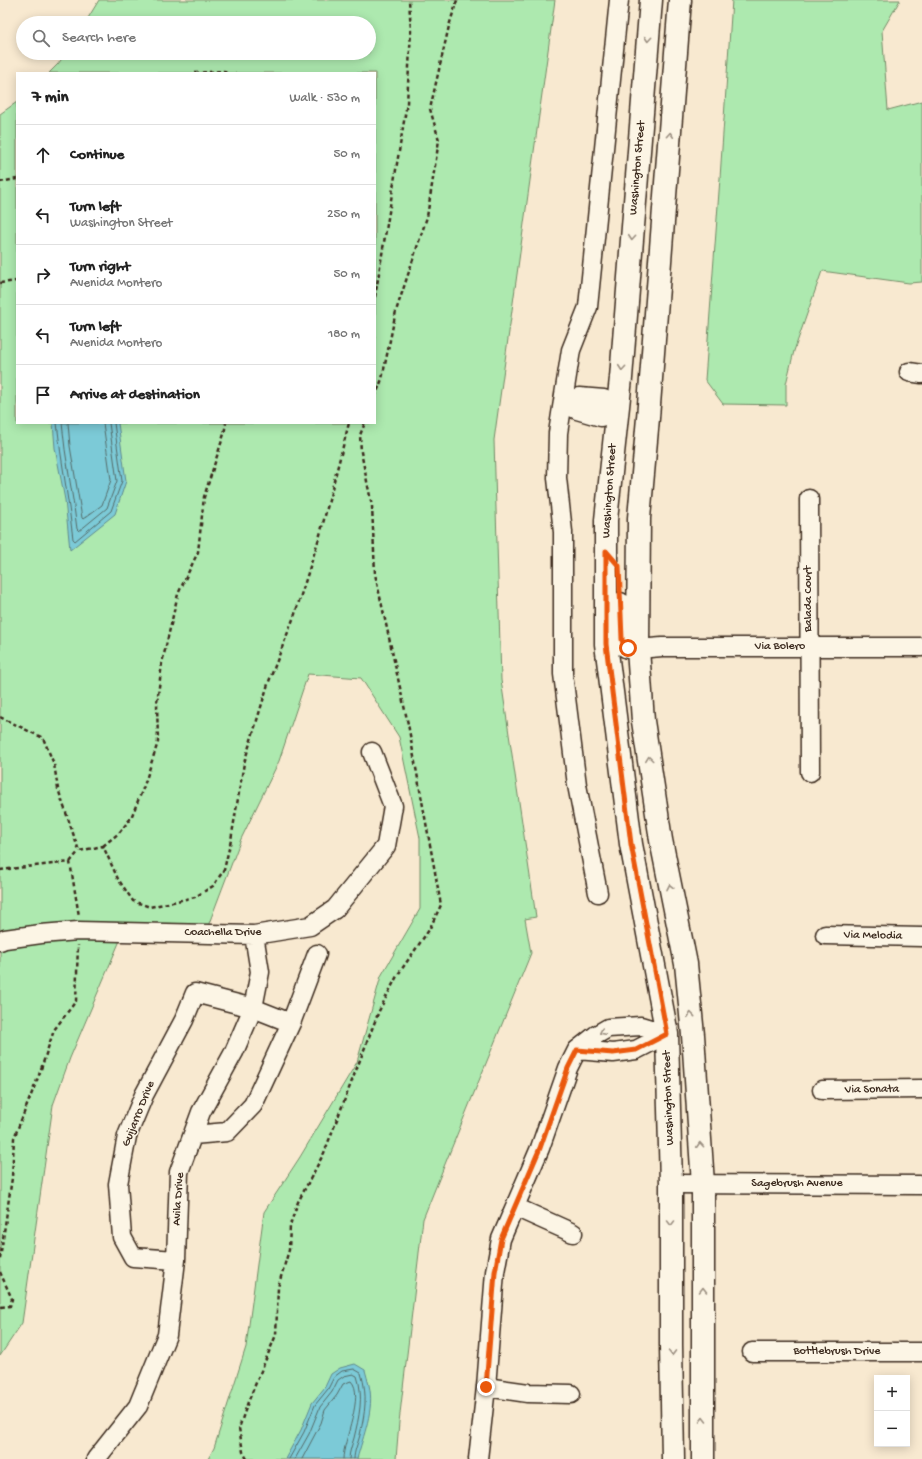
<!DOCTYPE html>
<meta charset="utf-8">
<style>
:root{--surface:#fff;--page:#f2f2f2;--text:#222;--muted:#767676;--line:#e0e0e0}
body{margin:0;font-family:"Gochi Hand",sans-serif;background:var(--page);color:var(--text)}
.controls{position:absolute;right:12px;bottom:12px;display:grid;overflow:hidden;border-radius:0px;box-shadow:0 2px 10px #0003}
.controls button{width:36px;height:36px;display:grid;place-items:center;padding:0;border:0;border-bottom:1px solid var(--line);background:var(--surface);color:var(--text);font:20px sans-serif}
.stop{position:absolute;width:12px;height:12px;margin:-9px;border:3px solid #ea580c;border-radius:50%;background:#fff}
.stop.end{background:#ea580c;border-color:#fff;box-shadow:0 1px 4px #0008}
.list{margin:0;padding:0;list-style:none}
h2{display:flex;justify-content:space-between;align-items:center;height:52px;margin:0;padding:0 16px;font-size:17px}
h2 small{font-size:13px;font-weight:400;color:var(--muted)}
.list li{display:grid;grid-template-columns:26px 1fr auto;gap:12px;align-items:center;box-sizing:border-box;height:60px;padding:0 16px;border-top:1px solid var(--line)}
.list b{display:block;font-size:15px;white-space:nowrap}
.list p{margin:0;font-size:13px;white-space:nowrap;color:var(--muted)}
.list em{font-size:13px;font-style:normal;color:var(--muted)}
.icon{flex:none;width:22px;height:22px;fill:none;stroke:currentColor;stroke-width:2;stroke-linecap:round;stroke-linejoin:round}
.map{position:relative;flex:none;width:922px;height:1459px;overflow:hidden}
.search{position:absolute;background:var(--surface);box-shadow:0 2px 10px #0003;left:16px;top:16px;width:360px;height:44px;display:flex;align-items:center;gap:10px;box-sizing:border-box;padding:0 14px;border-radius:22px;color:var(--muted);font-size:15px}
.panel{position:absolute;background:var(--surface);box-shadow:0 2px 10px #0003;left:16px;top:72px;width:360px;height:352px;border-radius:0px}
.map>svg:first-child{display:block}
.green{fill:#ade9af;stroke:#748a66}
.water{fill:#7bcad7;stroke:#618a8d}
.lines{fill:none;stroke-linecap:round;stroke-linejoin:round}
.shore{stroke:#556a68;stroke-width:1}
.minor-casing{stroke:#3b2a1e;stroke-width:21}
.major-casing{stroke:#3b2a1e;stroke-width:25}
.path{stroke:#3b2a1e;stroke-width:2.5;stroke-dasharray:4 3;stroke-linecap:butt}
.minor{stroke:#fcf5e5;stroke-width:18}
.major{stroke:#fcf5e5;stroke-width:22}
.oneway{stroke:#9c9082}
.route{stroke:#ea580c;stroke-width:5}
.labels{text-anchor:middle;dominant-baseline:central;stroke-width:3;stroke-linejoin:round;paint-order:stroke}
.street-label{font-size:12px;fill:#3b2a1e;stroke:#fcf5e5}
</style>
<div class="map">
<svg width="922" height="1459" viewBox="0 0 922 1459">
<rect width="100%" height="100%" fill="#f8e9d0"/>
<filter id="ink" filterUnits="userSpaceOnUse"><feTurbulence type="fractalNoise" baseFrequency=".025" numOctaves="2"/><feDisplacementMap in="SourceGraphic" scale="8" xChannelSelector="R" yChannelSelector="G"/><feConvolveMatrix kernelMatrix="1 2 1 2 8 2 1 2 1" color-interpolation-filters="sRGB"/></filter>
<g filter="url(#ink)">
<path class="green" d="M99 0H555L494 440 501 680 536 917 525 919 531 953 443 1169 423 1219 399 1422 396 1459H208L214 1448 246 1347 264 1212 300 1157 357 1062 381 976 420 909V838L399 737 361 678 308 674 279 761 241 839 205 934 124 931 70 1058 53 1105 22 1323 0 1356V114L17 102V423H375V73H49L58 64 66 53H369V23H85Z
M732 0H900L882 31 888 110 922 101V282L909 283 822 271 794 351 786 384V405L723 404 705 380 720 178Z"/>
<path class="water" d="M53 423H118L126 481 115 514 70 550 65 500 55 448Z
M355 1364 365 1370C366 1375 368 1380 369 1385 375 1409 363 1436 357 1459H285L301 1430 312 1403 325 1387 331 1374 340 1368Z"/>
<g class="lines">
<path class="shore" d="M57 423C61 462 69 500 73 539L75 541 111 511 122 481 114 423
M62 423C65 459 73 493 77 529L79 531 107 508 117 481 109 423
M68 423 70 446 82 518 83 519 102 505 111 480 103 423
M289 1459 304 1432 315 1405 328 1389 334 1377 342 1371 354 1369 361 1373C368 1396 365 1412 360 1435 358 1443 354 1451 354 1459
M295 1459 309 1434 320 1407 332 1392 338 1380 344 1376 353 1374 357 1376C364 1397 359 1417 354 1438 352 1445 349 1452 349 1459
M302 1459 321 1423 325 1410 337 1395 343 1384 351 1381C365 1395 343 1441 343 1459"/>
<g class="minor-casing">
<path id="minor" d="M909 372 922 374
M579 397 604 399 617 410 601 417 577 410 563 402Z
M809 499 810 772
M638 649 662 647H922
M598 893 577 785 563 674V532L557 478 558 433 571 350 588 307 619 0
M825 935 922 937
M0 941 5 939 41 934 78 931 254 935 310 926 335 909 386 846 393 806 372 752
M291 1023 317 954
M577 1050 613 1053 636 1050 667 1034
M822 1090 922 1089
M671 1184 922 1185
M515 1207 573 1233
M176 1260 133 1257 122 1237 118 1184 127 1136 144 1095 184 1020 195 993 253 1008 291 1023 253 1105 227 1132 193 1135
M752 1352H922
M486 1387 528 1393 571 1394
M96 1459 138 1406 167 1335 176 1260 179 1172 201 1112 234 1052 253 1008 260 972 254 935
M478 1459 486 1387 495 1272 501 1239 540 1148 568 1068 577 1050 596 1035 608 1028 641 1026 667 1034"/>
</g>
<g class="major-casing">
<path id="major" d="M651 0 621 378 606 520V644L631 844 667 1034 671 1184V1345L673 1459
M680 0 648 418 639 518 638 649 643 721 661 840 686 964 693 1035 703 1184V1459
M620 604 622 639 623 644 628 647 638 649"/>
</g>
<path class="path" d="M195 73 224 71 226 73
M0 182 17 179
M0 283 17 281
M375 297 407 103 411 31 409 0
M375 397 382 379 396 311 427 217 439 140 430 109 449 26 457 0
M0 717 43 738 54 764 58 789 79 851 103 846 118 879 133 901 150 907 195 897 213 886 224 870 231 840 244 763 268 684 295 614 320 535 349 423
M103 846 119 833 131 818 144 786 158 742 157 703 162 663 178 594 198 552 204 497 224 434 226 423
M70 862 79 851
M0 870 70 862 79 916
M0 1259 12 1178 14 1138 39 1075 54 1030 76 1001 78 945
M0 1272 12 1299 10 1306 0 1307
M247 1459 243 1452 239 1428 248 1402 276 1335 278 1287 289 1250 290 1225 298 1202 324 1153 379 1011 397 976 429 930 441 905 408 724 375 574 372 506 361 452 360 435 365 423"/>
<use href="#minor" class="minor"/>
<use href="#major" class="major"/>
</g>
<defs><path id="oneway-chevron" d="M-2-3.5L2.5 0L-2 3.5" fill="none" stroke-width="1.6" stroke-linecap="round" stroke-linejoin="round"/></defs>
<g class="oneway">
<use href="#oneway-chevron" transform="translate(648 39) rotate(95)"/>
<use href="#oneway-chevron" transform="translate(670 135) rotate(-86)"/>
<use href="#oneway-chevron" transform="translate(632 238) rotate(95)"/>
<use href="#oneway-chevron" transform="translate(622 368) rotate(95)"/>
<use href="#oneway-chevron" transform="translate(649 759) rotate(-98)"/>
<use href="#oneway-chevron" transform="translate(670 887) rotate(-102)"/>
<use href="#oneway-chevron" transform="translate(691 1015) rotate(-96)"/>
<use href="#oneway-chevron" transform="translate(602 1032) rotate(154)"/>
<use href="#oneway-chevron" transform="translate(700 1145) rotate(-94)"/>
<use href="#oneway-chevron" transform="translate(671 1223) rotate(90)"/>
<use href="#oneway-chevron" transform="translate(703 1290) rotate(-90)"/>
<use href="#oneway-chevron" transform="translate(672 1353) rotate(89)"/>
<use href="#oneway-chevron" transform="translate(703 1420) rotate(-90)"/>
</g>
</g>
<g class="lines" filter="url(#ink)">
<path class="route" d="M486 1387 495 1272 501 1239 540 1148 568 1068 577 1050 613 1053 636 1050 667 1034 631 844 606 644V551L619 566 622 639 623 644 628 648"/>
</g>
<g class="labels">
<g class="street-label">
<text transform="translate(638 168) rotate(-85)">Washington Street</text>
<text transform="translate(610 491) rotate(-86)">Washington Street</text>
<text transform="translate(809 599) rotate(-90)">Balada Court</text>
<text x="780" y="647">Via Bolero</text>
<text x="223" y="933">Coachella Drive</text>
<text transform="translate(873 936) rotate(1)">Via Melodia</text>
<text transform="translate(872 1090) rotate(-1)">Via Sonata</text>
<text transform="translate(669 1098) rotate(-92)">Washington Street</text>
<text transform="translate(139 1114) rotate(-68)">Guijarro Drive</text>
<text x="797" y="1184">Sagebrush Avenue</text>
<text transform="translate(179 1199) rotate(-86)">Avila Drive</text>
<text x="837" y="1352">Bottlebrush Drive</text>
</g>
</g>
</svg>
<div class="controls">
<button>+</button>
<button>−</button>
</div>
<div class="stop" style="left:628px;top:648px"></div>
<div class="stop end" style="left:486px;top:1387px"></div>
<div class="search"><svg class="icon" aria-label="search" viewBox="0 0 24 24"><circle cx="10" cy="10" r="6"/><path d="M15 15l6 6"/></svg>Search here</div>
<section class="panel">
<h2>7 min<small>Walk · 530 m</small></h2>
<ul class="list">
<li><svg class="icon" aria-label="ahead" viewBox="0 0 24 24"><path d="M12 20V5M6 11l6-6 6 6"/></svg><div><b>Continue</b></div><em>50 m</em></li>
<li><svg class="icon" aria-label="left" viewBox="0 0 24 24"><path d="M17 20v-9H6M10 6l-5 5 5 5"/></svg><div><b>Turn left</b><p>Washington Street</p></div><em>250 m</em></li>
<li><svg class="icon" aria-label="right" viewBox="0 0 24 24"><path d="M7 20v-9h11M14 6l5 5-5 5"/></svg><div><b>Turn right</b><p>Avenida Montero</p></div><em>50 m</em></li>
<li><svg class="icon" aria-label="left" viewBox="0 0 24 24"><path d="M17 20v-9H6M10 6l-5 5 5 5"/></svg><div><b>Turn left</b><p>Avenida Montero</p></div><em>180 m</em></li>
<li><svg class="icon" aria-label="arrive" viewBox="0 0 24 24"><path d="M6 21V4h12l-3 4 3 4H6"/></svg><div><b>Arrive at destination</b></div></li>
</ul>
</section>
</div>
